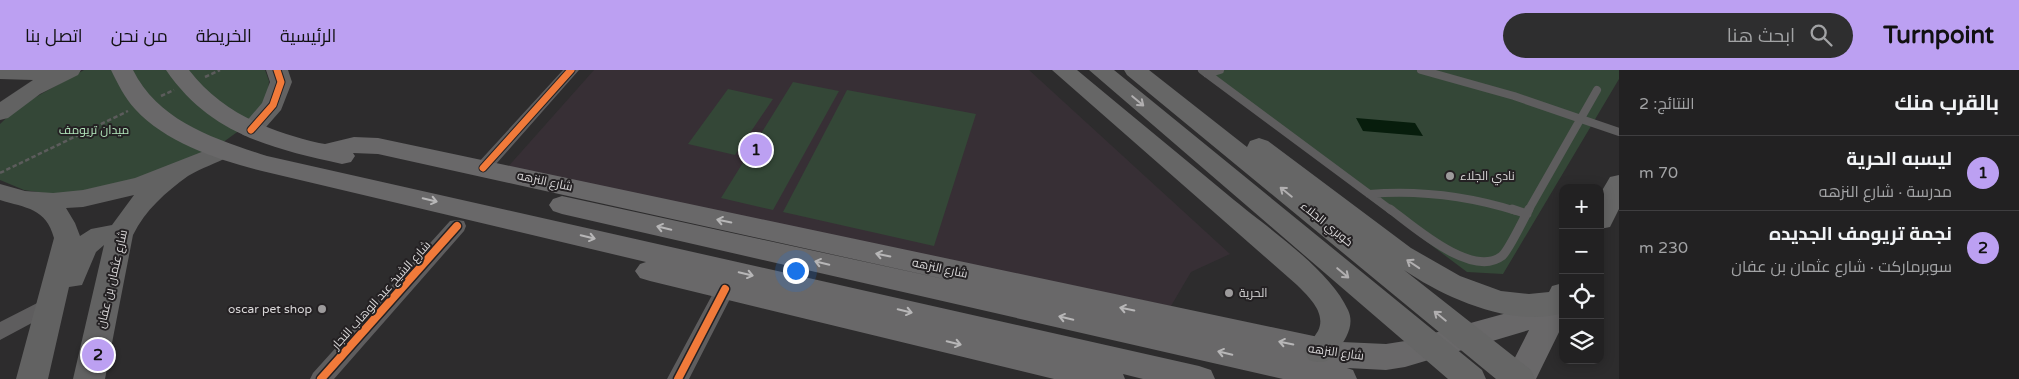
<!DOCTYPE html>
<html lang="ar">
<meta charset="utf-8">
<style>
:root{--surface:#222122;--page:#2e2e2f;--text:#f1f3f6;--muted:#a2a3a5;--line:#3f3e40;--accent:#bca0f2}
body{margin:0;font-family:"Varela Round",Cairo,sans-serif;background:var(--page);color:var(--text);direction:rtl}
.controls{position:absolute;right:15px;bottom:15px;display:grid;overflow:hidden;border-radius:10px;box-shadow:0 2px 12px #0003}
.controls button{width:45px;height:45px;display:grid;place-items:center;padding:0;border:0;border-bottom:1px solid var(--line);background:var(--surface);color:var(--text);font:25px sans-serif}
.you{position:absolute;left:795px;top:200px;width:18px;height:18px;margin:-12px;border:4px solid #fff;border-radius:50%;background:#1a73e8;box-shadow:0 0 0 8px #1a73e833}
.badge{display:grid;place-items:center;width:32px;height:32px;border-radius:50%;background:var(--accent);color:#111;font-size:16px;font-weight:700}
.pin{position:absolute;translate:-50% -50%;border:2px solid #fff;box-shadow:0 1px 5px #0006}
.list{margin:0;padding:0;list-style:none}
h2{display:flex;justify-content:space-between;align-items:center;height:65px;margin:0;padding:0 20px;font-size:21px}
h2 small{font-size:16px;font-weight:400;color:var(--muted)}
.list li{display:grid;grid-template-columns:32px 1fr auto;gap:15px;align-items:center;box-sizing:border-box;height:75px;padding:0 20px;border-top:1px solid var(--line)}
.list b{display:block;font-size:19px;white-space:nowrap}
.list p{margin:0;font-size:16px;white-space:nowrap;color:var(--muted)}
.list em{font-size:16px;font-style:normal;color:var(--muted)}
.icon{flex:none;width:28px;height:28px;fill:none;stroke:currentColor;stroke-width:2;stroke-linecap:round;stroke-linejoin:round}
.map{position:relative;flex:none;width:1619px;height:309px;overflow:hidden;direction:ltr}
header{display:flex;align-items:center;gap:30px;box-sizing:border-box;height:70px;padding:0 25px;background:var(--accent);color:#111}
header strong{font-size:24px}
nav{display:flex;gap:28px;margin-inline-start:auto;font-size:18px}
.search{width:350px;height:45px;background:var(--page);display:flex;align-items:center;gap:12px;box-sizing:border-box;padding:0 18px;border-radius:28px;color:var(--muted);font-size:19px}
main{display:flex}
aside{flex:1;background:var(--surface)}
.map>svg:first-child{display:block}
.built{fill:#372f35}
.green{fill:#344737}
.water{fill:#071d0c}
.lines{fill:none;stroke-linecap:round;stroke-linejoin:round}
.path{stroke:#5c5c5c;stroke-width:2.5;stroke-dasharray:4.5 2.5;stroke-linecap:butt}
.lane-far1{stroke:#5e5d5e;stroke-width:8}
.lane{stroke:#5e5d5e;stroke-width:9}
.street{fill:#5e5d5e;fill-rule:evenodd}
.secondary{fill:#626262;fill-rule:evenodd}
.primary{fill:#696869;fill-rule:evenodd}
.highway{fill:#666;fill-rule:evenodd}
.cycleway-far1-casing{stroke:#242123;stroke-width:9}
.cycleway-casing{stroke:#242123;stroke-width:11}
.cycleway-far1{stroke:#f17a3a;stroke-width:7}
.cycleway{stroke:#f17a3a;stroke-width:8}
.oneway{stroke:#b1afb0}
.oneway2{stroke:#b7b6b7}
.poi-dot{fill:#9d9b9c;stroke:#242123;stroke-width:2}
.labels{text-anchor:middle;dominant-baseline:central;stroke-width:4;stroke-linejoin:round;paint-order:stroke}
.park-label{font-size:12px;fill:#b2e5bb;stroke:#242123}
.poi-label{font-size:12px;fill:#d9d7d8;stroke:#242123;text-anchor:start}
.street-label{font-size:12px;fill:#d9d7d8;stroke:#242123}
</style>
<header>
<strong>Turnpoint</strong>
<div class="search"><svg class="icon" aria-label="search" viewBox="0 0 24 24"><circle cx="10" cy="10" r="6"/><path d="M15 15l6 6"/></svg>ابحث هنا</div>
<nav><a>الرئيسية</a><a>الخريطة</a><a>من نحن</a><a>اتصل بنا</a></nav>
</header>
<main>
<aside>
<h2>بالقرب منك<small>النتائج: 2</small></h2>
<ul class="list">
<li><span class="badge">1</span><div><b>ليسبه الحرية</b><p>مدرسة · شارع النزهه</p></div><em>70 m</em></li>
<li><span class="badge">2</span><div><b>نجمة تريومف الجديده</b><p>سوبرماركت · شارع عثمان بن عفان</p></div><em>230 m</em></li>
</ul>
</aside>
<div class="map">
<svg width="1619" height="309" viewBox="0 0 1619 309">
<rect width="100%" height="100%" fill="#2d2c2d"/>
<path class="built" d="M594 0H1029L1230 184 1191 202 1171 236 506 99Z"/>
<path class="green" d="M84 0H265L269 11 268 22 263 34 240 60 222 73 151 107 70 123H45L24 120 0 110V54L18 37Z
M1198 0H1619V9L1503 204 1467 202Z
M793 12 839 21 773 140 721 128Z
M728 19 773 29 735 85 688 74Z
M847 20 976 44 934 176 783 142Z"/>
<path class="water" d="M1356 48 1415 53 1423 66 1363 61Z"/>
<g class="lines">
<path class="path" d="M205 7 220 0
M161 26 174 20
M0 103 128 41"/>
<path class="lane-far1" d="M1202 0 1392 141
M1421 0 1514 26 1619 62
M1207 4 1220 0
M1369 124C1419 120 1468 126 1516 141
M1528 141 1597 20"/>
<path class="lane" d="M1390 139C1413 156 1472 209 1502 186 1509 180 1523 150 1529 139
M1512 139 1527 144"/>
<path class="street" d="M563 0H579L489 102 483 104 477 102 474 98 477 94Z
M457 150 464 151 466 156 464 161 334 309H310L313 303 450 151Z
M725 212 732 214 735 219 689 309H667L718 214Z
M51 226 58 229 61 234 58 239 0 270V252Z"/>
<path class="secondary" d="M0 0H81L78 5 40 24 8 48 0 50V32L33 10 0 9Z
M266 0H288L292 12 281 40 259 65 251 67 243 65 239 60 262 33 270 12Z
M222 74 230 76 234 81 230 86C217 93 201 98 188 106 166 122 145 140 133 165L105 309H73L104 175 96 182 82 215 69 217 48 309H16L54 168C46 138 26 138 0 130V114L25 121 53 123 83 120 135 108ZM134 125 112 155 91 159 80 166 75 153 66 138 83 137Z"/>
<path class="primary" d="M111 0H133C159 52 215 69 267 86L1199 296 1211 300 1215 309H1143L1123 304 1125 309H1054L650 211 640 208 635 201 640 194 646 192 262 101C219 90 166 73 135 39 124 27 118 14 111 0Z
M166 0H189C221 42 268 61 319 73L325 74 354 67 378 68 1342 272 1386 274 1405 271 1543 233 1547 225 1558 222 1563 223V254L1536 309H1504L1529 260 1405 297 1386 300 1347 298 1353 300 1357 309H1283L562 144 553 141 549 135 553 129 562 126 953 211 378 84 353 83 355 86 351 92 342 94C270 78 210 64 166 0Z"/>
<path class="highway" d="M1052 0H1077C1129 43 1182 87 1234 130 1268 158 1330 200 1348 240 1355 255 1346 269 1337 281 1329 293 1322 294 1309 290L1304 281C1308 274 1314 268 1318 261 1327 243 1308 226 1297 215Z
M1089 0H1114L1482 300 1486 309H1448Z
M1124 0H1149L1247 77 1250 71 1259 68 1268 71 1411 178 1460 206 1501 221 1529 224 1549 222 1552 216 1563 213V243C1512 258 1445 228 1404 200L1531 300 1535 309H1496L1127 5Z
M1619 105V139L1610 157 1600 159V124L1610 107Z"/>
<g class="cycleway-far1-casing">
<path id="cycleway-far1" d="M251 60 273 35 281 12 277 0
M483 98 571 0"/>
</g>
<g class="cycleway-casing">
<path id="cycleway" d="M321 309 457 156
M678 309 725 219"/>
</g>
<use href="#cycleway-far1" class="cycleway-far1"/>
<use href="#cycleway" class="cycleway"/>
</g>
<defs><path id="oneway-shaft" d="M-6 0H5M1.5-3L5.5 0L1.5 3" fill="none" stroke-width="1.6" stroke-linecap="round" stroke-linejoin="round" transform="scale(1.25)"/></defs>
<g class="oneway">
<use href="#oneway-shaft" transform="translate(1138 31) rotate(40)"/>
<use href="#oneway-shaft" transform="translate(1286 122) rotate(-141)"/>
<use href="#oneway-shaft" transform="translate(1413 194) rotate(-146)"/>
<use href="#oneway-shaft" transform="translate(1343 203) rotate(40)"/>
<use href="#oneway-shaft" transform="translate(1440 246) rotate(-141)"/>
</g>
<g class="oneway2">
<use href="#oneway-shaft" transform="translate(430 130) rotate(13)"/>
<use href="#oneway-shaft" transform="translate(724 151) rotate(-168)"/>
<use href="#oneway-shaft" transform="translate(664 158) rotate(-167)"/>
<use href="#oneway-shaft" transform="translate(588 167) rotate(13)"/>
<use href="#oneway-shaft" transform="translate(883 185) rotate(-168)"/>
<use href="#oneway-shaft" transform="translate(822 193) rotate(-167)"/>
<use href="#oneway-shaft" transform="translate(746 204) rotate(13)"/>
<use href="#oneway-shaft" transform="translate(1127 239) rotate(-168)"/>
<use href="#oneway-shaft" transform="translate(905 241) rotate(13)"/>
<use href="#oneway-shaft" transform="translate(1066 248) rotate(-167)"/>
<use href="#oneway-shaft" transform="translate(954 273) rotate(13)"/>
<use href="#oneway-shaft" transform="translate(1286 273) rotate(-168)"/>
<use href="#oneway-shaft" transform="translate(1225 283) rotate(-167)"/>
</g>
<g class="poi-dot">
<circle cx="1450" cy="106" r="5"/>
<circle cx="1229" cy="223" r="5"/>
<circle cx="322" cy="239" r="5"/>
</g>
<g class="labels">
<g class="park-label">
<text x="94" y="60">ميدان تريومف</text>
</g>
<g class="poi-label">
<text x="1460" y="106">نادي الجلاء</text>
<text x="1239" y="223">الحرية</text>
<text x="312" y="239" text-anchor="end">oscar pet shop</text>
</g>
<g class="street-label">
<text transform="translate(545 111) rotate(12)">شارع النزهه</text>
<text transform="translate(1327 154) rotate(39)">كوبري الجلاء</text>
<text transform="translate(940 198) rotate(12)">شارع النزهه</text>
<text transform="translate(112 209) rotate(-77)">شارع عثمان بن عفان</text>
<text transform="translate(381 225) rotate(-48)">شارع الشيخ عبد الوهاب النجار</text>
<text transform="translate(1336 282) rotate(8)">شارع النزهه</text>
</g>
</g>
</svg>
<div class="controls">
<button>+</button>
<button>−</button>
<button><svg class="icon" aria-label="locate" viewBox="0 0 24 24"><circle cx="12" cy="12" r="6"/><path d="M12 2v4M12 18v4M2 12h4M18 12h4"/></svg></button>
<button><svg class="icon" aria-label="layers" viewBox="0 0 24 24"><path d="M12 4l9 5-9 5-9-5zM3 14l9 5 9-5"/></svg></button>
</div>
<div class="you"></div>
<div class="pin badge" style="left:756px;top:80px">1</div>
<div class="pin badge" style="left:98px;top:285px">2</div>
</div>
</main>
